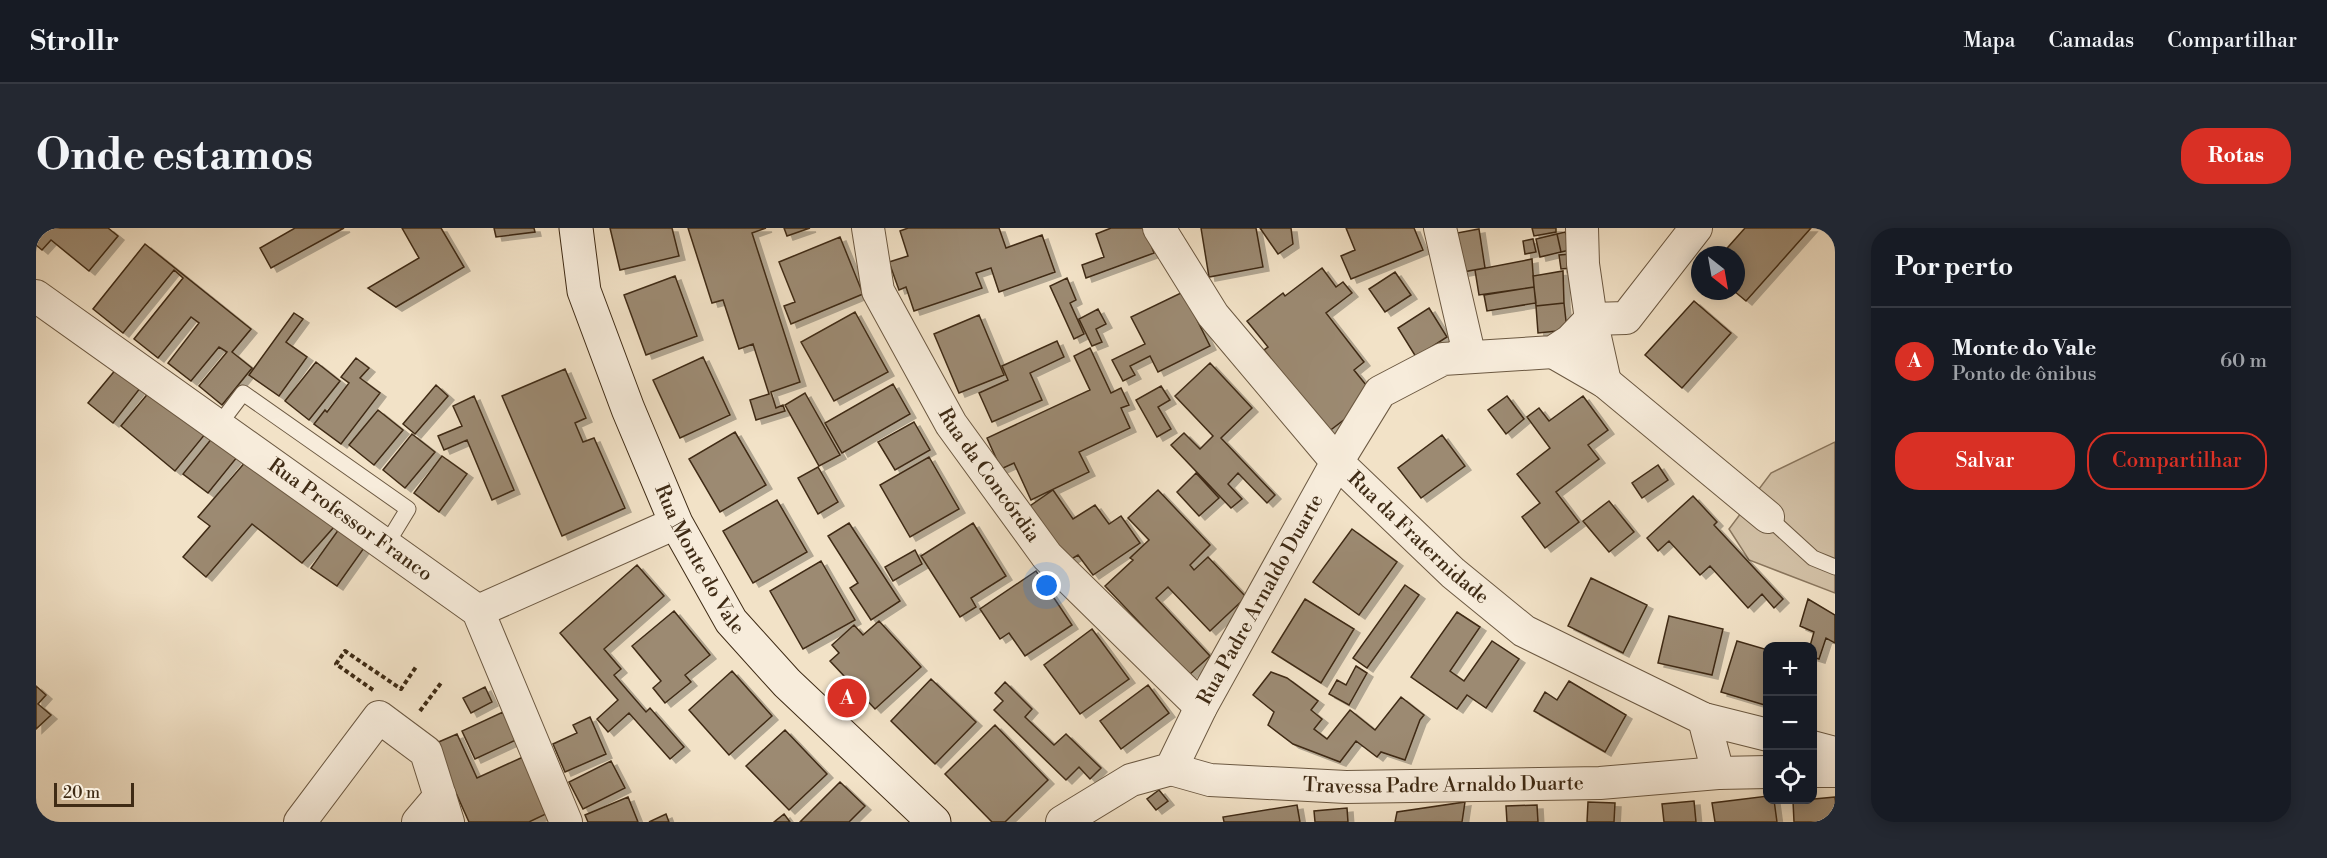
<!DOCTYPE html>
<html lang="pt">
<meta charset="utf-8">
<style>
:root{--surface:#171b24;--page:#242831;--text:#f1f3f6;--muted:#9ea1a6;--line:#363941;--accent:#d93025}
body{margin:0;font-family:"Libre Bodoni",serif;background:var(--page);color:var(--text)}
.controls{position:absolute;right:18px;bottom:18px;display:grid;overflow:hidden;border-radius:12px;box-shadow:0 3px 15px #0003}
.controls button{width:54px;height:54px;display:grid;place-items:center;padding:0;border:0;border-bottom:2px solid var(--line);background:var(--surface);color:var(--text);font:30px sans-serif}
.compass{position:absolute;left:1655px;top:18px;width:54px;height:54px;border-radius:50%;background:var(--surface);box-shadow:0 3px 15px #0003;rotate:149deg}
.scale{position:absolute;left:18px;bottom:15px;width:80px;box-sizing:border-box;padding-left:6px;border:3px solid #3f2b15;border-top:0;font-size:16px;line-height:21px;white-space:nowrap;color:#3f2b15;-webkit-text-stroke:4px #f7ecdb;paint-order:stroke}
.you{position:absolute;left:1011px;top:358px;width:21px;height:21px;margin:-15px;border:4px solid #fff;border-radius:50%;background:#1a73e8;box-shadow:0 0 0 9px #1a73e833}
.badge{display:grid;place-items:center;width:39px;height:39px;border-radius:50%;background:var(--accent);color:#fff;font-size:20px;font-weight:700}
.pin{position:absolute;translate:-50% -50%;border:3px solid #fff;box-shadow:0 2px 6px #0006}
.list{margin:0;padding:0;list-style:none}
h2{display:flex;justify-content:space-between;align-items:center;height:78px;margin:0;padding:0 24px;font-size:26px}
h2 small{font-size:20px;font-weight:400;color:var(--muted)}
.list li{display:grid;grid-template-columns:39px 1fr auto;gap:18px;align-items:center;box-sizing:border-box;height:108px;padding:0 24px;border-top:2px solid var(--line)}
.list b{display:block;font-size:22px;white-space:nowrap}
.list p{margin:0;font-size:20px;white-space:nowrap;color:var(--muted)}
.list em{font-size:20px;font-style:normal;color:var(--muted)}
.actions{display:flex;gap:12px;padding:18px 24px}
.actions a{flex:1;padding:14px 0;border:2px solid var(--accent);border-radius:24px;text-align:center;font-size:21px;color:var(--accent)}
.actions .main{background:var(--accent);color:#fff}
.icon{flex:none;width:33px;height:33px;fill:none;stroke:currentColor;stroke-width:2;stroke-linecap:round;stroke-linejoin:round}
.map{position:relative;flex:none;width:1799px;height:594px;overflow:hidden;border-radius:24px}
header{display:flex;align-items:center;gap:36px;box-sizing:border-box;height:84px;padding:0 30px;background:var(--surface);border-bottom:2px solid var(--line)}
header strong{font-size:28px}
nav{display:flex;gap:33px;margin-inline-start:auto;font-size:21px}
.intro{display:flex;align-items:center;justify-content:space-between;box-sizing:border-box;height:144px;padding:0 36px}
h1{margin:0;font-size:42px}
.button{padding:15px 27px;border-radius:24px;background:var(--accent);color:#fff;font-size:21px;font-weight:700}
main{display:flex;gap:36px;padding:0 36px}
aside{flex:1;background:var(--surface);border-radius:24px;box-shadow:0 3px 15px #0003}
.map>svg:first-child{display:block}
.green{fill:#d4c3a9;stroke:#8a775f;stroke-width:1.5}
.building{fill:#9c8a72;stroke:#3f2b15;stroke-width:1.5;filter:url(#shadow)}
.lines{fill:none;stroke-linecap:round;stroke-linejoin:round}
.lane-casing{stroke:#6c5942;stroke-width:17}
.street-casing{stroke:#6c5942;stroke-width:34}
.secondary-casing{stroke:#3f2b15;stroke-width:35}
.path{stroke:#3f2b15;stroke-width:4;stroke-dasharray:4.5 3;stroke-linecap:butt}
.lane{stroke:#f7ecdb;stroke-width:15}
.street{stroke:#f7ecdb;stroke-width:32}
.secondary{stroke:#f7ecdb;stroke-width:33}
.labels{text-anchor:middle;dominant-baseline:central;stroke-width:6;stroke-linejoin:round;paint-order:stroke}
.street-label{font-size:20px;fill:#3f2b15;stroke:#f7ecdb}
</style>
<header>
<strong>Strollr</strong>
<nav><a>Mapa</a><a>Camadas</a><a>Compartilhar</a></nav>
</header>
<div class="intro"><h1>Onde estamos</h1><a class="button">Rotas</a></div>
<main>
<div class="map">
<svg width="1799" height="594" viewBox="0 0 1799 594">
<defs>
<filter id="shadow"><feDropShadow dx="6" dy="4" stdDeviation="0" flood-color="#0004"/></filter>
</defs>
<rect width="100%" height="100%" fill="#f2e2c7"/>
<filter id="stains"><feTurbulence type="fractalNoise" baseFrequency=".00333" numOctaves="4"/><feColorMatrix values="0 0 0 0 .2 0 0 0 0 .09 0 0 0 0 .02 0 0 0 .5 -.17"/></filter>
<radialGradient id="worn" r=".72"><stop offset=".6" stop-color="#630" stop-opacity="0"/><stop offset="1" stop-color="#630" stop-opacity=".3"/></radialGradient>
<path class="green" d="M1799 214V365L1713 332 1693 301 1735 245Z"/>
<path class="building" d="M0 0H72L82 8 53 43 15 12 6 22 0 17Z
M259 0H308L235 40 224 20Z
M366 0H405L428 39 360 79 332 60 383 30Z
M458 0H498L499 4 460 9Z
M574 0H636L643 28 584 42Z
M652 0H730L716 5 764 154 735 164 740 180 747 177 749 183 720 192 714 172 733 166 717 116 703 121 687 72 676 75Z
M748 0H774L751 8Z
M872 0H963L970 20 1006 7 1019 44 963 64 955 40 940 45 946 60 878 83 870 59 863 62 853 34 872 28 864 3Z
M1075 0H1109L1118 25 1050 50 1046 37 1068 29 1060 6Z
M1165 0H1220L1227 39 1173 49Z
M1224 0H1255L1257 16 1242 26Z
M1310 0H1378L1387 22 1315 51 1305 28 1319 22Z
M1496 0H1520V4L1498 8Z
M1709 0H1775L1710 73 1698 63 1700 27H1685Z
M1443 1 1449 40 1427 44 1421 5Z
M1529 4 1530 6 1534 5 1538 21 1525 24 1521 6Z
M1521 6 1525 24 1504 29 1500 11Z
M804 9 827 66 755 96 748 78 759 74 743 34Z
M1497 11 1500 24 1489 26 1487 13Z
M109 16 215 101 196 124 216 140 186 177 163 158 191 124 183 119 155 153 132 135 163 95 155 89 122 130 98 111 147 50 138 42 87 105 57 81Z
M1535 26 1536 40 1525 41 1523 27Z
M1496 31 1498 59 1443 67 1439 42Z
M1286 40 1300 59 1307 54 1316 65 1290 85 1328 134 1318 142 1339 168 1292 204 1228 122 1232 119 1211 93 1247 65 1249 68Z
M1527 43 1528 75 1500 78 1497 48Z
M1359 44 1375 67 1349 84 1333 61Z
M639 48 661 108 610 127 588 67Z
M1031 50 1040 72 1034 75 1048 106 1038 111 1014 58Z
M1498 59 1500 75 1451 83 1448 67Z
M1147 64 1174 118 1122 144 1114 128 1094 138 1099 147 1087 153 1076 132 1109 116 1095 89Z
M1658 73 1695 105 1646 160 1609 127Z
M1528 75 1531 102 1502 105 1500 78Z
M1393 80 1411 109 1380 129 1362 100Z
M1062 81 1070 96 1060 101 1066 114 1056 118 1043 91Z
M819 84 852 144 798 173 765 114Z
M258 85 267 91 250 114 271 129 243 168 213 147Z
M943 87 968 147 923 165 898 106Z
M1021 113 1028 129 994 145 1006 172 956 194 943 165 972 152 966 138Z
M1054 120 1075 165 1085 160 1093 177 1085 180 1094 200 1043 224 1053 244 995 272 978 235 965 241 951 210 1054 162 1038 128Z
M667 129 694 187 644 210 617 152Z
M320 130 333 140 324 150 344 165 305 216 278 196 289 182 291 184 313 155 305 149Z
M280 134 304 153 273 192 249 173Z
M1174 135 1216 180 1185 210 1239 267 1231 275 1202 245 1192 256 1206 271 1195 280 1135 217 1148 205 1164 221 1177 208 1139 168Z
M81 140 105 159 77 195 52 175Z
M529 141 550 190 539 195 547 214 558 210 589 280 526 308 466 168Z
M857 156 874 186 806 225 789 195Z
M400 157 412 168 379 206 367 196Z
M1125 158 1134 172 1122 179 1135 201 1121 209 1100 172Z
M114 163 170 205 139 243 85 198Z
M769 165 804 227 783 238 749 177Z
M438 168 478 262 456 272 431 212 408 222 402 208 426 198 417 178Z
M1471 168 1488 191 1470 206 1452 182Z
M1547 168 1572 202 1552 217 1563 231 1520 264 1543 294 1509 320 1486 289 1504 275 1481 246 1514 220 1491 189 1503 180 1513 193Z
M342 182 367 202 338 237 313 217Z
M878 194 894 222 859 242 842 214Z
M699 204 730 257 684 284 653 231Z
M376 206 399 224 369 260 347 242Z
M1406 207 1429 238 1385 270 1362 240Z
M177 209 202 228 172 265 147 246Z
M406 228 431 246 403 284 378 265Z
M893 229 923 281 874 309 844 257Z
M211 232 298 299 266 335 216 296 170 349 147 329 174 298 162 289Z
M1622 237 1632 252 1606 270 1596 255Z
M782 239 802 274 782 286 762 250Z
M1160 245 1183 270 1163 288 1141 264Z
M1017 262 1037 291 1059 277 1073 296 1085 288 1104 315 1057 347 1042 327 1029 335 991 280Z
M1122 262 1174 317 1154 337 1158 342 1172 329 1210 369 1174 403 1132 359 1120 370 1174 428 1153 447 1069 358 1097 332 1094 330 1113 312 1092 290Z
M1657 268 1681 294 1678 297 1747 371 1738 380 1726 366 1712 380 1674 338 1664 347 1633 313 1622 323 1611 310Z
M741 272 771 324 717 355 687 303Z
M1573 273 1598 304 1573 324 1547 293Z
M813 295 864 373 835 392 814 360 822 355 792 308Z
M937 295 970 348 935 370 940 379 924 389 885 328Z
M303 301 328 320 301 358 275 340Z
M1316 301 1361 334 1323 387 1277 354Z
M879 322 886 336 857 353 849 339Z
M785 333 819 392 767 421 734 363Z
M601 337 628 368 568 421 585 441 578 447 610 484 614 480 648 519 634 531 593 485 572 504 561 491 582 472 524 405Z
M1000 343 1036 397 989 428 973 405 964 411 944 381Z
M1555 350 1611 377 1587 425 1532 398Z
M1369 357 1383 367 1331 440 1317 430Z
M1269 371 1318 401 1285 455 1236 424Z
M1772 371 1799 387V415L1790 410 1783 431 1776 429V418H1774L1778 404 1764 398Z
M638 383 674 427 649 447 655 454 629 475 617 460 625 453 596 418Z
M1421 384 1444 399 1414 443 1428 453 1456 413 1483 431 1450 480 1431 467 1421 481 1375 449Z
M1633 388 1687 401 1676 447 1622 435Z
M843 393 885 439 839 481 794 433 803 425 796 417 818 397 827 407Z
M1056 401 1093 451 1044 486 1008 437Z
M1701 413 1732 422V478L1685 464Z
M1320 438 1331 445 1313 477 1293 466 1301 452 1310 457Z
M696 443 736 488 693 527 653 482Z
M1235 444 1251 450 1282 473 1275 482 1286 491 1278 501 1291 511 1314 482 1339 502 1365 469 1388 487 1384 492 1369 532 1345 524 1341 529 1320 513 1304 534 1257 516 1232 497 1238 484 1217 467Z
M895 451 940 494 899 536 855 493Z
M1533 453 1590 487 1569 524 1498 483 1509 464 1521 472Z
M969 454 996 481 989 489 1018 517 1030 506 1065 540 1054 551 1043 539 1030 552 958 482 967 473 959 465Z
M1112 457 1133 485 1085 521 1064 493Z
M0 458 10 467 2 476 15 487 0 501Z
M449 459 456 474 435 485 427 470Z
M467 484 480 512 439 531 426 503Z
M554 489 570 526 529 544 517 516 541 505 537 497Z
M959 497 1012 552 969 594H956L909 546Z
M749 502 791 546 753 582 710 538Z
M421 506 441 550 487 529 512 585 493 594H433L398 516Z
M575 533 589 560 547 581 533 554Z
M804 554 829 578 813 594H764Z
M1123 562 1132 573 1120 582 1111 571Z
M1732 568V572H1738L1741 594H1679L1676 575Z
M592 569 602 594H552L549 587Z
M1799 569V594H1758L1757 573Z
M1658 573 1660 594H1628L1626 576Z
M1429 574 1426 594H1359L1361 584Z
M1552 574 1579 575 1578 594H1551Z
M1261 577 1264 594H1188L1187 589Z
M1501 577 1502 594H1471L1470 578Z
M1311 580 1312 594H1279L1278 583Z
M630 586 633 594H613Z
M748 586 754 594H738Z"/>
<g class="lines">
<g class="lane-casing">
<path id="lane" d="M182 198 207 165 372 281 350 317
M1732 289 1777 330 1799 339"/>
</g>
<g class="street-casing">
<g id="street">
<path id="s1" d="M832 0 842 63 915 196 1011 328 1165 479"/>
<path id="s2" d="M1123 0 1177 87 1301 234 1417 345 1488 403 1668 491 1732 507"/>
<path d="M1404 0 1431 117 1422 130"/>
<path id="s3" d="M0 68 442 383 530 594"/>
<path d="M1517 124 1569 154 1732 289"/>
<path d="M1569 154 1555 91 1590 90 1660 0"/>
<path d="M442 383 640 295"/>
<path d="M1668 491 1682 545"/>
<path d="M1776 519 1799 525"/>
<path id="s4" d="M1135 541 1174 552 1310 559 1564 555 1682 545 1732 544"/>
<path d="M1776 543H1799"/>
<path d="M264 594 343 489 390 524 412 594"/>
<path d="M382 594 404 568"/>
<path id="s5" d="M1026 594 1095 552 1135 541 1165 479 1301 234 1344 164 1407 131 1517 124 1534 113 1555 91 1547 36 1546 0"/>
</g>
</g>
<g class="secondary-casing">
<g id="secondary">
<path id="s6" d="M540 0 548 63 592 181 640 295 695 393 751 455 898 594"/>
</g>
</g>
<path class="path" d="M337 462 300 436 309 423 365 461 380 439
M384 483 405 455"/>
<use href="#lane" class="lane"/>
<use href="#street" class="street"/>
<use href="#secondary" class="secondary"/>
</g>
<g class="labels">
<g class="street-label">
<text stroke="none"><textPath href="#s1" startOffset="279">Rua da Concórdia</textPath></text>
<text stroke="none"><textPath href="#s3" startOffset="386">Rua Professor Franco</textPath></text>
<text stroke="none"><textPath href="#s2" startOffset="406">Rua da Fraternidade</textPath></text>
<text stroke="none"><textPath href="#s6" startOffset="356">Rua Monte do Vale</textPath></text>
<text stroke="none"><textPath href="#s5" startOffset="314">Rua Padre Arnaldo Duarte</textPath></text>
<text stroke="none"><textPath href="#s4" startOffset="274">Travessa Padre Arnaldo Duarte</textPath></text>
</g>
</g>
<rect width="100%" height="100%" filter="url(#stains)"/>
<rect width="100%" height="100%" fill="url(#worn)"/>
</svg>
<div class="controls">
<button>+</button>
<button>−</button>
<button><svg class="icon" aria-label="locate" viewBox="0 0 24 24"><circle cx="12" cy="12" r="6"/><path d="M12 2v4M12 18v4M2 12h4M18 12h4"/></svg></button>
</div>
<svg class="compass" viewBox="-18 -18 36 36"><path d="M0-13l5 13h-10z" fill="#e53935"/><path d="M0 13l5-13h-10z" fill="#9ea1a6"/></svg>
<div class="scale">20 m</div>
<div class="you"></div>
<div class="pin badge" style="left:811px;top:470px">A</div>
</div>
<aside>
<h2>Por perto<small></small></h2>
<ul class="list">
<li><span class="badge">A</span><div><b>Monte do Vale</b><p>Ponto de ônibus</p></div><em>60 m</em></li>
</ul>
<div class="actions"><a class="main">Salvar</a><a>Compartilhar</a></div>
</aside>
</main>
